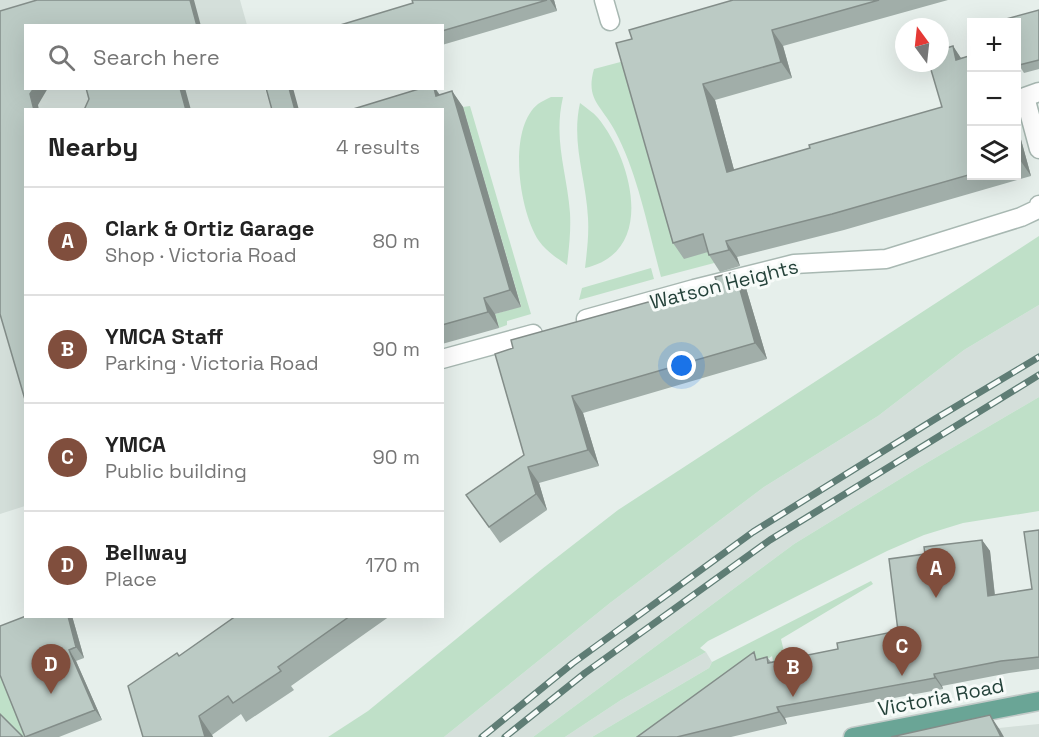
<!DOCTYPE html>
<meta charset="utf-8">
<style>
:root{--surface:#fff;--page:#f6f6f6;--text:#222;--muted:#767676;--line:#e0e0e0;--accent:#804e3d}
body{margin:0;font-family:"Space Grotesk",sans-serif;background:var(--page);color:var(--text)}
.controls{position:absolute;right:18px;top:18px;display:grid;overflow:hidden;border-radius:0px;box-shadow:0 6px 24px #0002}
.controls button{width:54px;height:54px;display:grid;place-items:center;padding:0;border:0;border-bottom:2px solid var(--line);background:var(--surface);color:var(--text);font:30px sans-serif}
.compass{position:absolute;left:895px;top:18px;width:54px;height:54px;border-radius:50%;background:var(--surface);box-shadow:0 6px 24px #0002;rotate:345deg}
.you{position:absolute;left:682px;top:366px;width:21px;height:21px;margin:-15px;border:4px solid #fff;border-radius:50%;background:#1a73e8;box-shadow:0 0 0 9px #1a73e833}
.badge{display:grid;place-items:center;width:39px;height:39px;border-radius:50%;background:var(--accent);color:#fff;font-size:20px;font-weight:700}
.pin{position:absolute;translate:-50% -50px;filter:drop-shadow(0 2px 3px #0008)}
.pin::after{content:'';position:absolute;top:32px;width:21px;height:18px;background:inherit;clip-path:polygon(0 0,100% 0,50% 100%)}
.list{margin:0;padding:0;list-style:none}
h2{display:flex;justify-content:space-between;align-items:center;height:78px;margin:0;padding:0 24px;font-size:26px}
h2 small{font-size:20px;font-weight:400;color:var(--muted)}
.list li{display:grid;grid-template-columns:39px 1fr auto;gap:18px;align-items:center;box-sizing:border-box;height:108px;padding:0 24px;border-top:2px solid var(--line)}
.list b{display:block;font-size:22px;white-space:nowrap}
.list p{margin:0;font-size:20px;white-space:nowrap;color:var(--muted)}
.list em{font-size:20px;font-style:normal;color:var(--muted)}
.icon{flex:none;width:33px;height:33px;fill:none;stroke:currentColor;stroke-width:2;stroke-linecap:round;stroke-linejoin:round}
.map{position:relative;flex:none;width:1039px;height:737px;overflow:hidden}
.search{position:absolute;background:var(--surface);box-shadow:0 6px 24px #0002;left:24px;top:24px;width:420px;height:66px;display:flex;align-items:center;gap:15px;box-sizing:border-box;padding:0 21px;border-radius:0px;color:var(--muted);font-size:22px}
.panel{position:absolute;background:var(--surface);box-shadow:0 6px 24px #0002;left:24px;top:108px;width:420px;height:510px;border-radius:0px}
.map>svg:first-child{display:block}
.built{fill:#d4dfda}
.green{fill:#bfe0c8}
.lines{fill:none;stroke-linecap:round;stroke-linejoin:round}
.street-casing{stroke:#a8b8b2;stroke-width:21}
.primary-casing{stroke:#c2cac8;stroke-width:21}
.street{stroke:#fff;stroke-width:18}
.primary{stroke:#6aa596;stroke-width:18}
.rail-casing{stroke:#5f7d75;stroke-width:7}
.rail{stroke:#f7fbf9;stroke-width:4.5;stroke-dasharray:14;stroke-linecap:butt}
.wall{fill:#a1aea9}
.shaded-wall{fill:#838d89}
.building{fill:#bbcac4;stroke:#838d89;stroke-width:1.5}
.labels{text-anchor:middle;dominant-baseline:central;stroke-width:6;stroke-linejoin:round;paint-order:stroke}
.street-label{font-size:20px;fill:#24423a;stroke:#f7fbf9}
</style>
<div class="map">
<svg width="1039" height="737" viewBox="0 0 1039 737">
<rect width="100%" height="100%" fill="#e6efeb"/>
<path class="built" d="M0 0H240L247 25 26 26V88L265 89 271 109 26 110 25 506 0 514Z
M1039 305V397L918 468 794 544 533 737H444L610 603 764 487 878 416 964 350Z
M706 652 712 662 709 668 592 737H565L621 700Z
M1039 724V737H966L999 728Z"/>
<path class="green" d="M628 60 684 258 714 250 718 262 661 277C648 229 638 174 615 131 602 106 585 100 594 69Z
M551 97H563C553 140 567 172 570 213 571 231 569 248 567 265 557 258 547 252 539 241 519 211 507 129 538 104 542 101 547 99 551 97Z
M580 103C586 108 593 112 598 118 632 160 657 252 585 268 587 251 589 235 588 218 586 178 571 143 580 103Z
M470 106 531 314 507 321V325L499 328 495 314 521 306 463 107Z
M1039 236V305L964 350 878 416 764 487 610 603 444 737H328L368 711 542 569 618 510Z
M651 268 654 279 579 300 582 288Z
M1039 397V511L963 523 924 535 887 551 708 641 700 648 706 652 621 700 565 737H533L794 544 918 468Z
M871 581 873 584 781 639 785 656H804L775 669 772 656 657 737H592L709 668 712 662Z
M0 667 32 737H2L0 733Z"/>
<g class="lines">
<g class="street-casing">
<path id="street" d="M604 0 610 21
M1039 92 1025 97 1039 149
M586 319 694 289 794 264 886 259 1021 217 1038 209 1039 205
M442 359 533 334"/>
</g>
<g class="primary-casing">
<path id="primary" d="M853 737 1039 701"/>
</g>
<use href="#street" class="street"/>
<use href="#primary" class="primary"/>
<g class="rail-casing">
<path id="rail" d="M482 737 573 663 753 532 935 419 1039 357
M505 737 585 673 770 540 1039 375"/>
</g>
<use href="#rail" class="rail"/>
</g>
<path class="wall" d="M412 0H554L557 11 442 45V26L413 3Z
M733 0H948L783 46 792 78 715 100 734 170 810 148 942 107 953 46 961 58 972 55V176H1017V125L1031 176 844 230 737 257 740 266 720 272 709 255 708 252 684 259 673 243 632 39Z
M1039 10V69L1024 73 1019 65Z
M422 88H435L440 95 452 91 463 107 521 307 495 314 499 328 442 344V110Z
M735 272 746 288 767 359 583 413 599 466 539 483 547 510 500 543 466 495 524 455 495 354 717 283Z
M1039 530V669L1009 673 942 686 943 689 785 718 787 724 731 737H637L759 659 767 657 771 662 838 649 898 631 925 554 982 540 990 551 995 595 1032 589Z
M72 616 84 658 76 661 102 720 59 737H25Z
M236 616H390L291 686 294 690 246 722 241 714 212 735 213 737H143L179 656Z"/>
<path class="shaded-wall" d="M190 0H194L201 26H197Z
M550 0H554L557 11Z
M772 30 783 46 792 78 781 62Z
M953 46 964 63 956 60Z
M703 84 715 100 739 188 727 172Z
M34 88H48L38 105 39 110H34L30 94Z
M180 88H185L191 110H186Z
M289 88H293L299 110H295Z
M434 88H435L444 102 436 96Z
M452 91 463 107 521 307 510 290Z
M1017 125 1031 176 1020 160 1017 148Z
M726 241 737 257 740 266 729 250Z
M735 272 746 288 767 359 755 343Z
M484 298 495 314 499 328 488 312Z
M572 396 583 413 599 466 588 450Z
M528 467 539 483 547 510 536 494Z
M982 540 990 551 996 607 988 596Z
M68 616H72L84 658 76 647Z
M69 650 76 661 102 720 95 710Z
M934 674 942 686 943 689 935 678Z
M777 707 785 718 787 724 779 712Z
M990 715 1000 730 1004 737H1001Z
M199 716 212 735 213 737H205Z"/>
<path class="building" d="M37 0H190L197 26H26V88H34L30 94 34 110H26V403L0 314V11Z
M412 0H547L442 31V26H337L413 3Z
M733 0H879L772 30 781 62 703 84 727 172 810 148 809 145 942 107 929 63H940V50L953 46 956 60 972 55V174L832 214 726 241 729 250 709 255 703 234 673 243 616 43 632 39 629 30Z
M1039 10V60L1019 65 1017 57V22H1007L1006 19Z
M86 88H180L186 110H84L89 99Z
M266 88H289L295 110H272Z
M422 88H434L436 96 452 91 510 290 484 298 488 312 442 325V110H350Z
M1017 148 1020 160 1017 161Z
M735 272 755 343 572 396 588 450 528 467 536 494 489 527 466 495 524 455 495 354 513 348 511 340 717 283 715 277Z
M1039 530V657L1001 661 934 674 935 678 777 707 779 712 677 737H637L754 652 756 660 767 657 768 663 838 649 837 643 898 631 889 559 925 554 924 547 982 540 988 596 1032 589 1024 532Z
M26 616H68L76 647 69 650 95 710 25 737 0 675V626Z
M236 616H350L278 667 281 671 233 703 228 696 199 716 205 737H143L128 686 177 653 179 656Z
M0 714 23 737H0Z
M990 715 1001 737H891Z"/>
<g class="labels">
<g class="street-label">
<text transform="translate(724 284) rotate(-14)">Watson Heights</text>
<text transform="translate(941 697) rotate(-11)">Victoria Road</text>
</g>
</g>
</svg>
<div class="controls">
<button>+</button>
<button>−</button>
<button><svg class="icon" aria-label="layers" viewBox="0 0 24 24"><path d="M12 4l9 5-9 5-9-5zM3 14l9 5 9-5"/></svg></button>
</div>
<svg class="compass" viewBox="-18 -18 36 36"><path d="M0-13l5 13h-10z" fill="#e53935"/><path d="M0 13l5-13h-10z" fill="#767676"/></svg>
<div class="you"></div>
<div class="pin badge" style="left:936px;top:598px">A</div>
<div class="pin badge" style="left:793px;top:697px">B</div>
<div class="pin badge" style="left:902px;top:676px">C</div>
<div class="pin badge" style="left:51px;top:694px">D</div>
<div class="search"><svg class="icon" aria-label="search" viewBox="0 0 24 24"><circle cx="10" cy="10" r="6"/><path d="M15 15l6 6"/></svg>Search here</div>
<section class="panel">
<h2>Nearby<small>4 results</small></h2>
<ul class="list">
<li><span class="badge">A</span><div><b>Clark &amp; Ortiz Garage</b><p>Shop · Victoria Road</p></div><em>80 m</em></li>
<li><span class="badge">B</span><div><b>YMCA Staff</b><p>Parking · Victoria Road</p></div><em>90 m</em></li>
<li><span class="badge">C</span><div><b>YMCA</b><p>Public building</p></div><em>90 m</em></li>
<li><span class="badge">D</span><div><b>Bellway</b><p>Place</p></div><em>170 m</em></li>
</ul>
</section>
</div>
